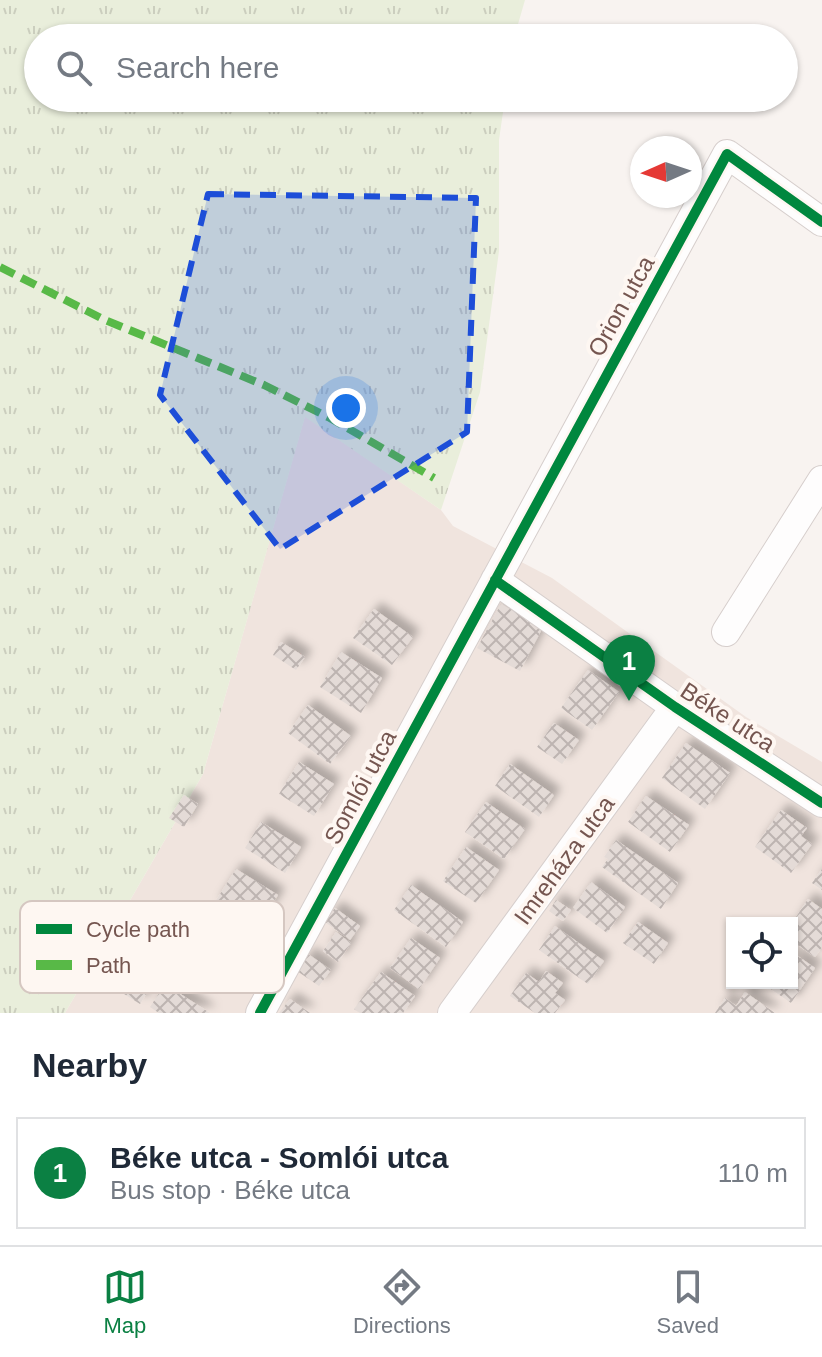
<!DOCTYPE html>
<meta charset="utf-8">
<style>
:root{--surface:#fff;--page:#f6f6f7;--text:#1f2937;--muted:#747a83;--line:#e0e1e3;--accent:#0b8043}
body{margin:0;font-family:Arial,sans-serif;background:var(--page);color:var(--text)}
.controls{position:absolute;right:24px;bottom:24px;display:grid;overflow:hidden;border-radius:0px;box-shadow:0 2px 6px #0004}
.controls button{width:72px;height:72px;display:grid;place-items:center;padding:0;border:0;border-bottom:2px solid var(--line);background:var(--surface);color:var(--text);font:40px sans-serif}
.compass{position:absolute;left:630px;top:136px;width:72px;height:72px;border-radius:50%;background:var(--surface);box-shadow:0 2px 6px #0004;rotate:267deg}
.you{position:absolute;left:346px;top:408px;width:28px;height:28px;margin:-20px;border:6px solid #fff;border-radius:50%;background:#1a73e8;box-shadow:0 0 0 12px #1a73e833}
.badge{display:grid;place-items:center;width:52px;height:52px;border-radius:50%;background:var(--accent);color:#fff;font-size:26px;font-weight:700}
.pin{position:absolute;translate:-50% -66px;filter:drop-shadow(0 2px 4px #0008)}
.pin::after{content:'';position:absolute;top:42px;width:28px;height:24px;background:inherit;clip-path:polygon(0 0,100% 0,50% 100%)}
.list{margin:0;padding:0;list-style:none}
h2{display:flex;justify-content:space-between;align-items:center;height:104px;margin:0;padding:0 32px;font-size:34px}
h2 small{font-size:26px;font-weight:400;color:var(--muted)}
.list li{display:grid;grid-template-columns:52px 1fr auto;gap:24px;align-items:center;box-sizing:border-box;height:112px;margin:0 16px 16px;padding:0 16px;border:2px solid var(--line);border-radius:0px}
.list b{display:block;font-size:30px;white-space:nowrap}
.list p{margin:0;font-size:26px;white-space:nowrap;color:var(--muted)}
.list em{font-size:26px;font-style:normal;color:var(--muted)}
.icon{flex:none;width:44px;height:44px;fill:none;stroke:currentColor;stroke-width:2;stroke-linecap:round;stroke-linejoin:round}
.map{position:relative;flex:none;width:822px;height:1013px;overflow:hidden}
.search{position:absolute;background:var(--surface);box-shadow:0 2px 6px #0004;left:24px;right:24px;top:24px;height:88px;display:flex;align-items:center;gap:20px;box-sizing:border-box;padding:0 28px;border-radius:44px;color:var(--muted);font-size:30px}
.sheet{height:232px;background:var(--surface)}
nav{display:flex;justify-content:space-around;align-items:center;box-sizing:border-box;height:112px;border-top:2px solid var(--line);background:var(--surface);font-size:22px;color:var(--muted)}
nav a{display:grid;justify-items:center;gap:4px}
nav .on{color:var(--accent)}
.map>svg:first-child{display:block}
.residential{fill:#f0e4de;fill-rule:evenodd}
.grass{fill:url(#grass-tufts)}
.building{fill:url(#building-cross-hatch);filter:url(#shadow)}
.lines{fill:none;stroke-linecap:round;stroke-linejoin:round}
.minor-casing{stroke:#d6cecc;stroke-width:30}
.minor{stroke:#fefdfd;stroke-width:28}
.quiet{stroke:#58b947;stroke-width:8;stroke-dasharray:16 8;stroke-linecap:butt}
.cycleway-casing{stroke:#fef7f2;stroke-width:15}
.cycleway{stroke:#00873e;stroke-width:10}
.marked{fill:#1d4ed8;fill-opacity:0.2;stroke:#1d4ed8;stroke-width:6;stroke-dasharray:16 10;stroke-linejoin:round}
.labels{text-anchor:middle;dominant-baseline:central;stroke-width:8;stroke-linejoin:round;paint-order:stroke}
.street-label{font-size:24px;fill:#755650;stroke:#fef7f2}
.key{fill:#fef7f2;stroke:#d5c7c1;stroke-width:2}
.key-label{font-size:22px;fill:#755650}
</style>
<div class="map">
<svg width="822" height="1013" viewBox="0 0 822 1013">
<defs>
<pattern id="grass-tufts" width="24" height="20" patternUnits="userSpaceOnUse" patternTransform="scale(2)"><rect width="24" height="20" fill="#e9eedb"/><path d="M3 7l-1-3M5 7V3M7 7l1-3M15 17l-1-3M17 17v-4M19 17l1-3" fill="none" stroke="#cbcebe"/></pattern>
<pattern id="building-cross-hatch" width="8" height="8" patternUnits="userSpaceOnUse" patternTransform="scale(2)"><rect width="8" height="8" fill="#e4dbd7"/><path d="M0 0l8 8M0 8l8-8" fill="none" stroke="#bdb4b1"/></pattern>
<filter id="shadow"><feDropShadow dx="7" dy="-7" stdDeviation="4" flood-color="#0004"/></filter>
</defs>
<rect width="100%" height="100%" fill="#f8f3f0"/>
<path class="residential" d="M305 416 441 510 453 526 552 578 746 717 822 762V1013H65L203 774ZM732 923H792V983H732Z"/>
<path class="grass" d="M0 0H525L514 38H38V98H505L499 140V251L480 392 441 510 305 417 203 774 65 1013H0Z"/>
<path class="building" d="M501 604 543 627 520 671 477 648Z
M374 609 413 637 392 665 353 638Z
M281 642 305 657 296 670 273 655Z
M341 652 382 678 361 713 320 687Z
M588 670 619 692 592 730 561 708Z
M308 705 351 736 330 764 288 733Z
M554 723 579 740 562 764 537 747Z
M686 743 730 773 705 809 662 778Z
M299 762 334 784 314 816 279 794Z
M510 764 554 795 539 817 495 786Z
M184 795 198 804 184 827 169 818Z
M646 796 689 825 670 852 628 822Z
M486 802 525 829 504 859 465 832Z
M781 810 807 828 801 836 812 844 791 873 755 847Z
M261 822 301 847 285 873 245 848Z
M616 840 678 883 661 909 602 867 608 859 604 857Z
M466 847 499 870 476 903 443 881Z
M236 869 278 895 255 932 213 905Z
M822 869V890L812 883Z
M591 882 625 907 607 933 573 908Z
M411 885 463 922 446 947 394 910Z
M808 899 822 909V947L815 957 792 941V923Z
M556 900 571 910 563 921 549 911Z
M335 908 360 926 350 940 325 922Z
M638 922 668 943 654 964 623 943Z
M555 926 604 961 588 984 539 950Z
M336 932 351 943 338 962 323 951Z
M411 938 440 958 419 989 390 968Z
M792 952 815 968 791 1003 762 983H792Z
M308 954 331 970 319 986 297 971Z
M119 959 154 981 140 1004 105 982Z
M546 971 563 983 555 993 565 1000 555 1013H535L510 996 526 973 539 982Z
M381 972 415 996 403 1013H360L354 1009Z
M165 984 210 1013H159L150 1007Z
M745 992 775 1013H715L725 998 736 1006Z
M290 999 310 1013H279Z"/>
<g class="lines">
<g class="minor-casing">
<path id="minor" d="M495 580 675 707 822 803
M726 632 822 480
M260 1013 727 154 822 222
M452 1013 675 707"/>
</g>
<use href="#minor" class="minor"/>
<path class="quiet" d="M0 267 105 320 264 385 330 418 434 478"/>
<g class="cycleway-casing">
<path id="cycleway" d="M495 580 675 707 822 803
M260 1013 727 154 822 222"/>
</g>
<use href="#cycleway" class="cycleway"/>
</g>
<path class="marked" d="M208 194 476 198 467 432 280 549 160 395Z"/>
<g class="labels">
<g class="street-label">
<text transform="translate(621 306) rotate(-61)">Orion utca</text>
<text transform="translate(728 717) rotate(33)">Béke utca</text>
<text transform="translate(360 787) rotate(-62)">Somlói utca</text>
<text transform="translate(564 860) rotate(-54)">Imreháza utca</text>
</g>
</g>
<rect x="20" y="901" width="264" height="92" rx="12" class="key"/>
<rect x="36" y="924" width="36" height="10" fill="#00873e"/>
<rect x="36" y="960" width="36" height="10" fill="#58b947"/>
<g class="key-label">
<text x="86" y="937">Cycle path</text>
<text x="86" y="973">Path</text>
</g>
</svg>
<div class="controls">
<button><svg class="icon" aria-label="locate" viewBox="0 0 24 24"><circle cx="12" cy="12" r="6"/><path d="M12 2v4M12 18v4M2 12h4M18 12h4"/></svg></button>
</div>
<svg class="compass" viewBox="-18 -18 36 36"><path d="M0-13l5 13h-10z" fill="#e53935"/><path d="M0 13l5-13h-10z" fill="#747a83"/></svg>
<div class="you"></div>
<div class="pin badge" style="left:629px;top:701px">1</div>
<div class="search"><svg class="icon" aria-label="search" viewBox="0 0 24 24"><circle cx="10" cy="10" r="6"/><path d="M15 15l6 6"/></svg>Search here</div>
</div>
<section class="sheet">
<h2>Nearby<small></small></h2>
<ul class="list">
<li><span class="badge">1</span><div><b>Béke utca - Somlói utca</b><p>Bus stop · Béke utca</p></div><em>110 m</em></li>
</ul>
</section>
<nav>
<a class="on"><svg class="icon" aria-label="map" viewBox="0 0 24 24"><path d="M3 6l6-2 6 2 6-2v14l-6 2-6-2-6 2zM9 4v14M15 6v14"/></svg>Map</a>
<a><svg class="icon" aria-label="directions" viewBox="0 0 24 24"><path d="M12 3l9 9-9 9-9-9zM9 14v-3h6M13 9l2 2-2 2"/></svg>Directions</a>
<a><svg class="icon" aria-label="saved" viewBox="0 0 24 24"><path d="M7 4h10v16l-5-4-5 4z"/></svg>Saved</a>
</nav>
